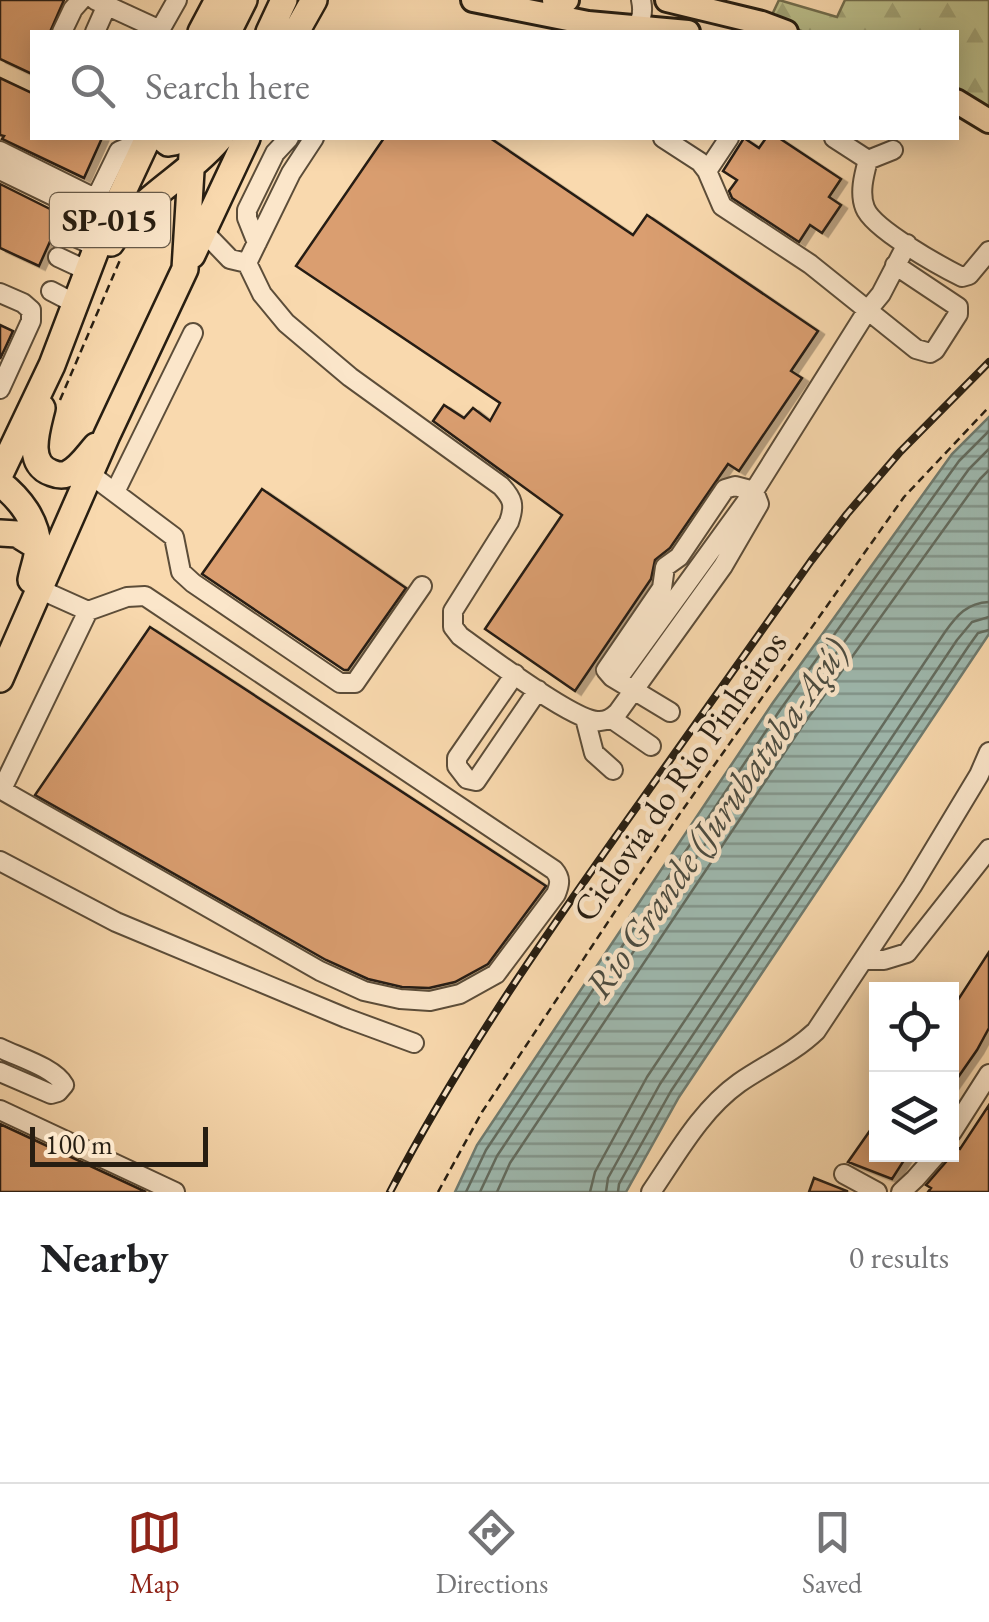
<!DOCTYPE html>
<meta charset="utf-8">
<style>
:root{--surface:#fff;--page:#f2f2f2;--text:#202124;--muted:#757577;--line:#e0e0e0;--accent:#8f2418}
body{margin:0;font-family:"EB Garamond",serif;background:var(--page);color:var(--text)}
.controls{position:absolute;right:30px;bottom:30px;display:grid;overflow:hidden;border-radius:0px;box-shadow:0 5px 25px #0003}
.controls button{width:90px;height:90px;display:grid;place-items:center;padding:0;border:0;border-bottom:2px solid var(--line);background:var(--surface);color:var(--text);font:50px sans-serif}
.scale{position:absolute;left:30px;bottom:25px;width:178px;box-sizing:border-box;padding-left:10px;border:5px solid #271e12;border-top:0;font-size:28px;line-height:35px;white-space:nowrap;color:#271e12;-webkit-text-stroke:8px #fbe6ca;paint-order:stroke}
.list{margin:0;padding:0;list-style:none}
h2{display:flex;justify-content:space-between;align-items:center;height:130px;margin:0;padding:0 40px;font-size:42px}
h2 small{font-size:32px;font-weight:400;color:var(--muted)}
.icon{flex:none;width:55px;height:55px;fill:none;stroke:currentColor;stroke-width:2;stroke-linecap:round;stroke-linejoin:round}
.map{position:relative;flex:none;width:989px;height:1192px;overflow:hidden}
.search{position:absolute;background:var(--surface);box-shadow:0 5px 25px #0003;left:30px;right:30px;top:30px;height:110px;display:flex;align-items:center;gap:25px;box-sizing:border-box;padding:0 35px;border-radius:0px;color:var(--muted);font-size:38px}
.sheet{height:290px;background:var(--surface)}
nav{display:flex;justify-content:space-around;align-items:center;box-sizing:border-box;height:140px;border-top:2px solid var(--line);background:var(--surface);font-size:28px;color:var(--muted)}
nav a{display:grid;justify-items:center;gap:5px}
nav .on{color:var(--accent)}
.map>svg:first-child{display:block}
.forest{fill:url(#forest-firs);stroke:#726e4e;stroke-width:2.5}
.water{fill:url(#water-rules);stroke:#6e7b70;stroke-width:2.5}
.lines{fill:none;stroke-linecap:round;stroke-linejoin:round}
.shore{stroke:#626c60;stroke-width:2.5}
.building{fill:#da9e70;stroke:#271e12;stroke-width:2.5;filter:url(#shadow)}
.minor-casing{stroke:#5c4d39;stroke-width:22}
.major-casing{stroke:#271e12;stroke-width:28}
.highway-casing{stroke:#271e12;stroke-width:30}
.path{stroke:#271e12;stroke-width:2.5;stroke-dasharray:8 5;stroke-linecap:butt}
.minor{stroke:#fbe6ca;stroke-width:18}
.major{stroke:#f9d9ae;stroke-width:22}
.highway{stroke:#f9d9ae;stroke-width:25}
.rail-casing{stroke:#271e12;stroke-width:8}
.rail{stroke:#fbe6ca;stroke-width:4;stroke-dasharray:11;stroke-linecap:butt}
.labels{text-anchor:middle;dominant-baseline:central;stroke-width:9;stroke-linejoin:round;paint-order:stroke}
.shield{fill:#fbe6ca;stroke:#675a49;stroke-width:2.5}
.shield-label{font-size:32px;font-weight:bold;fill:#271e12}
.street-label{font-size:35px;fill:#271e12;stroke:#fbe6ca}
.water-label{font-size:38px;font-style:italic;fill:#4b4c41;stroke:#fbe6ca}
</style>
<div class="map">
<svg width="989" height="1192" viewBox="0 0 989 1192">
<defs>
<pattern id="forest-firs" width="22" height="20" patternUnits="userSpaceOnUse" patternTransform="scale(2.5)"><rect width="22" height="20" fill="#bcbf8b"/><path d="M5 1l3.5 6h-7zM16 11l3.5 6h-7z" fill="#a2a477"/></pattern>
<pattern id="water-rules" width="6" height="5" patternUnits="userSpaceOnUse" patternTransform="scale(2.5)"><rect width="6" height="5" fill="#9eb9af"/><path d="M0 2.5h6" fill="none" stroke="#81968d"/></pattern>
<filter id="shadow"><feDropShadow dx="6" dy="3.5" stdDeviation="0" flood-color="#0004"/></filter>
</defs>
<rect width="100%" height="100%" fill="#f9d9ae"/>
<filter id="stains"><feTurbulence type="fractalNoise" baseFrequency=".002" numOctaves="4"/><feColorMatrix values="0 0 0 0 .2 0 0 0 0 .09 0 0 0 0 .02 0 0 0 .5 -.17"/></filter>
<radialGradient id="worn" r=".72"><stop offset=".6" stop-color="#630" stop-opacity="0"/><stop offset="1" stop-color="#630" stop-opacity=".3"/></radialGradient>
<path class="forest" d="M779 0 837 17 845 0H989V113L957 94 956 32H804L770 19Z"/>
<path class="water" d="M989 417V634L679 1097 626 1192H455L477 1145 772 704 952 454Z"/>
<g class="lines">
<path class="shore" d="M466 1192 486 1150 780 710 959 461 989 431
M480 1192 497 1156 790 717 969 469 989 449
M497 1192 510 1163 803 725 980 479 989 470
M590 1192 595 1172 647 1077 945 632C957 615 967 603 989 602
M606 1192 608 1178 660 1084 957 640 972 622 989 617
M618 1192 619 1184 671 1091 968 647 978 633 989 630"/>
</g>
<path class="building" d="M0 0H64L50 32H32V74L0 59Z
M0 78 32 93V138H102L84 178 2 139 4 136 0 135Z
M384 138H490L633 235 647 215 818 331 791 371 802 378 739 471 728 464 670 548 655 560 651 579 575 691 485 629 562 515 433 421 444 405 464 418 473 408 490 421 500 403 296 266Z
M744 138 759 148 766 138H779L841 179 829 197 841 205 822 233 810 225 799 242 732 198 729 191 737 180 723 171Z
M0 184 62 215 39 266 0 248Z
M0 325 13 331 0 359Z
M262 489 406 588 348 670H344L202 574Z
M150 627 546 886 488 964 455 982 429 988 402 987 368 979 326 960 35 795Z
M989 952V1028L977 1050 952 1086V1009Z
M989 1105V1192H928L931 1188 926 1185 958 1148 960 1149Z
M876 1122V1154H908L892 1179 848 1162Z
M0 1124 146 1192H0Z
M814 1178 847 1191V1192H809Z"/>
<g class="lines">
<g class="minor-casing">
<path id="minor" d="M95 0 160 30 158 32
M160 30 177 0
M62 32 73 9 81 0
M95 32 107 5
M631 32C641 23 644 14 641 0
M663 138 700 162 707 171 722 206 810 264 916 349 930 353 935 350 958 314V307L895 265
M834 138 868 160 893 150
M0 151 115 208
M868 160C864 175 859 193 865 208 873 229 940 266 962 277L969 275 989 251
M0 170 68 203C82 217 74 220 75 237L97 247
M707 171 729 138
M96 198 119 151 131 146 144 144
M203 231 230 259 247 263 262 294 286 323 350 377 501 486C513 499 515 505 509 522L453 611V627L460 636C485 654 571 719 597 721 606 722 612 718 618 712L723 566 759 504 754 491 867 311 881 294 907 244
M257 243 247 218V210L275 153 289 138
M58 257 88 271
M247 263 291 173 314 138
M51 291 76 304
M0 293 23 303 31 310V321L0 389
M90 474 174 537 181 572 193 583 340 683H355L422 586
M115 492 193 333
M515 674 457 758V766L467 779 476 781 538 690
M617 680 754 491 735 486 725 489 679 557 665 567 662 588 606 670 612 677 670 712
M585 718 594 753 613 770
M612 719 651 746
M0 789 320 971 364 991 400 999 430 1001 460 994 496 974 556 894C560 884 561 878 554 870L145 596 127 597 88 611 39 589
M2 789 88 611
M0 861 116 922 346 1018 414 1043
M863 960H884L907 953 989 849
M0 1048C18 1057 55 1068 64 1085L58 1092 51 1094 0 1072
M0 1110 175 1192
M952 1132 989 1074
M844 1174 877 1192
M651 1192C677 1154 701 1110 739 1083 765 1065 793 1053 816 1031L912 886 979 775 989 752
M901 1192 915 1179 937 1154"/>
</g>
<g class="major-casing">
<path id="major" d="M473 0 588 23 688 32
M554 0H567
M667 0 762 23 786 32
M956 101 989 121"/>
</g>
<g class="highway-casing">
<path id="highway" d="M201 32 218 0
M228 32 244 0
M269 32 284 0
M296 32 314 0
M162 138 168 143 174 142 181 138
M111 243C138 198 187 177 220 138
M192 255 247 138
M42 408C37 429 25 464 52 473 57 475 62 476 67 474 79 469 88 455 96 446
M0 474 52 365 97 247 148 138
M0 483C19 498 37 520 38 547 38 557 33 569 31 580
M0 533 17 534 38 547
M0 679 107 435 185 269 193 138"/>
</g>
<path class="path" d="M60 400 120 260
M438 1192 482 1112 679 815 904 497 989 407"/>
<use href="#minor" class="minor"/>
<use href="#major" class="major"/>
<use href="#highway" class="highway"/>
<g class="rail-casing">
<path id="rail" d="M390 1192C465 1048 559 916 653 784 706 710 758 635 811 561L847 514 900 452 989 362"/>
</g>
<use href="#rail" class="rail"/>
</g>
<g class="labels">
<rect class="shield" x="50" y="193" width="120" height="54" rx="8"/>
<g class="shield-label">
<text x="110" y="220">SP-015</text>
</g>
<g class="street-label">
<text transform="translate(679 776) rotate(-55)">Ciclovia do Rio Pinheiros</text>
</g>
<g class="water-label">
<text transform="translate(716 818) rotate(-55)">Rio Grande (Jurubatuba-Açú)</text>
</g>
</g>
<rect width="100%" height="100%" filter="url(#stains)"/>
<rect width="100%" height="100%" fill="url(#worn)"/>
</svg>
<div class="controls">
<button><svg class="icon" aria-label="locate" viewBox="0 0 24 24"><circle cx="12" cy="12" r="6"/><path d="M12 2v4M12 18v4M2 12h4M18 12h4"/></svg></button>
<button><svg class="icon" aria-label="layers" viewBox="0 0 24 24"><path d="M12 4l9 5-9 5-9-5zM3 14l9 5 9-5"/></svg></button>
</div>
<div class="scale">100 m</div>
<div class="search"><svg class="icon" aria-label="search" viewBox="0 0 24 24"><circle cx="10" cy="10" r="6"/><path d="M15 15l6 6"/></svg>Search here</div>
</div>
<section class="sheet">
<h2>Nearby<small>0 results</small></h2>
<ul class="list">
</ul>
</section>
<nav>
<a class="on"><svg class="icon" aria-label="map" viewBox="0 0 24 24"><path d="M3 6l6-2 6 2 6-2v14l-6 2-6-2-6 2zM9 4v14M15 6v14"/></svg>Map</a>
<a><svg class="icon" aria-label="directions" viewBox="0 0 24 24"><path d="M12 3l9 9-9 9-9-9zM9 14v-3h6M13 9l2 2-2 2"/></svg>Directions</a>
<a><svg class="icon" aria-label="saved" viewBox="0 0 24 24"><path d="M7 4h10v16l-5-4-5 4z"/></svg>Saved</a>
</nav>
